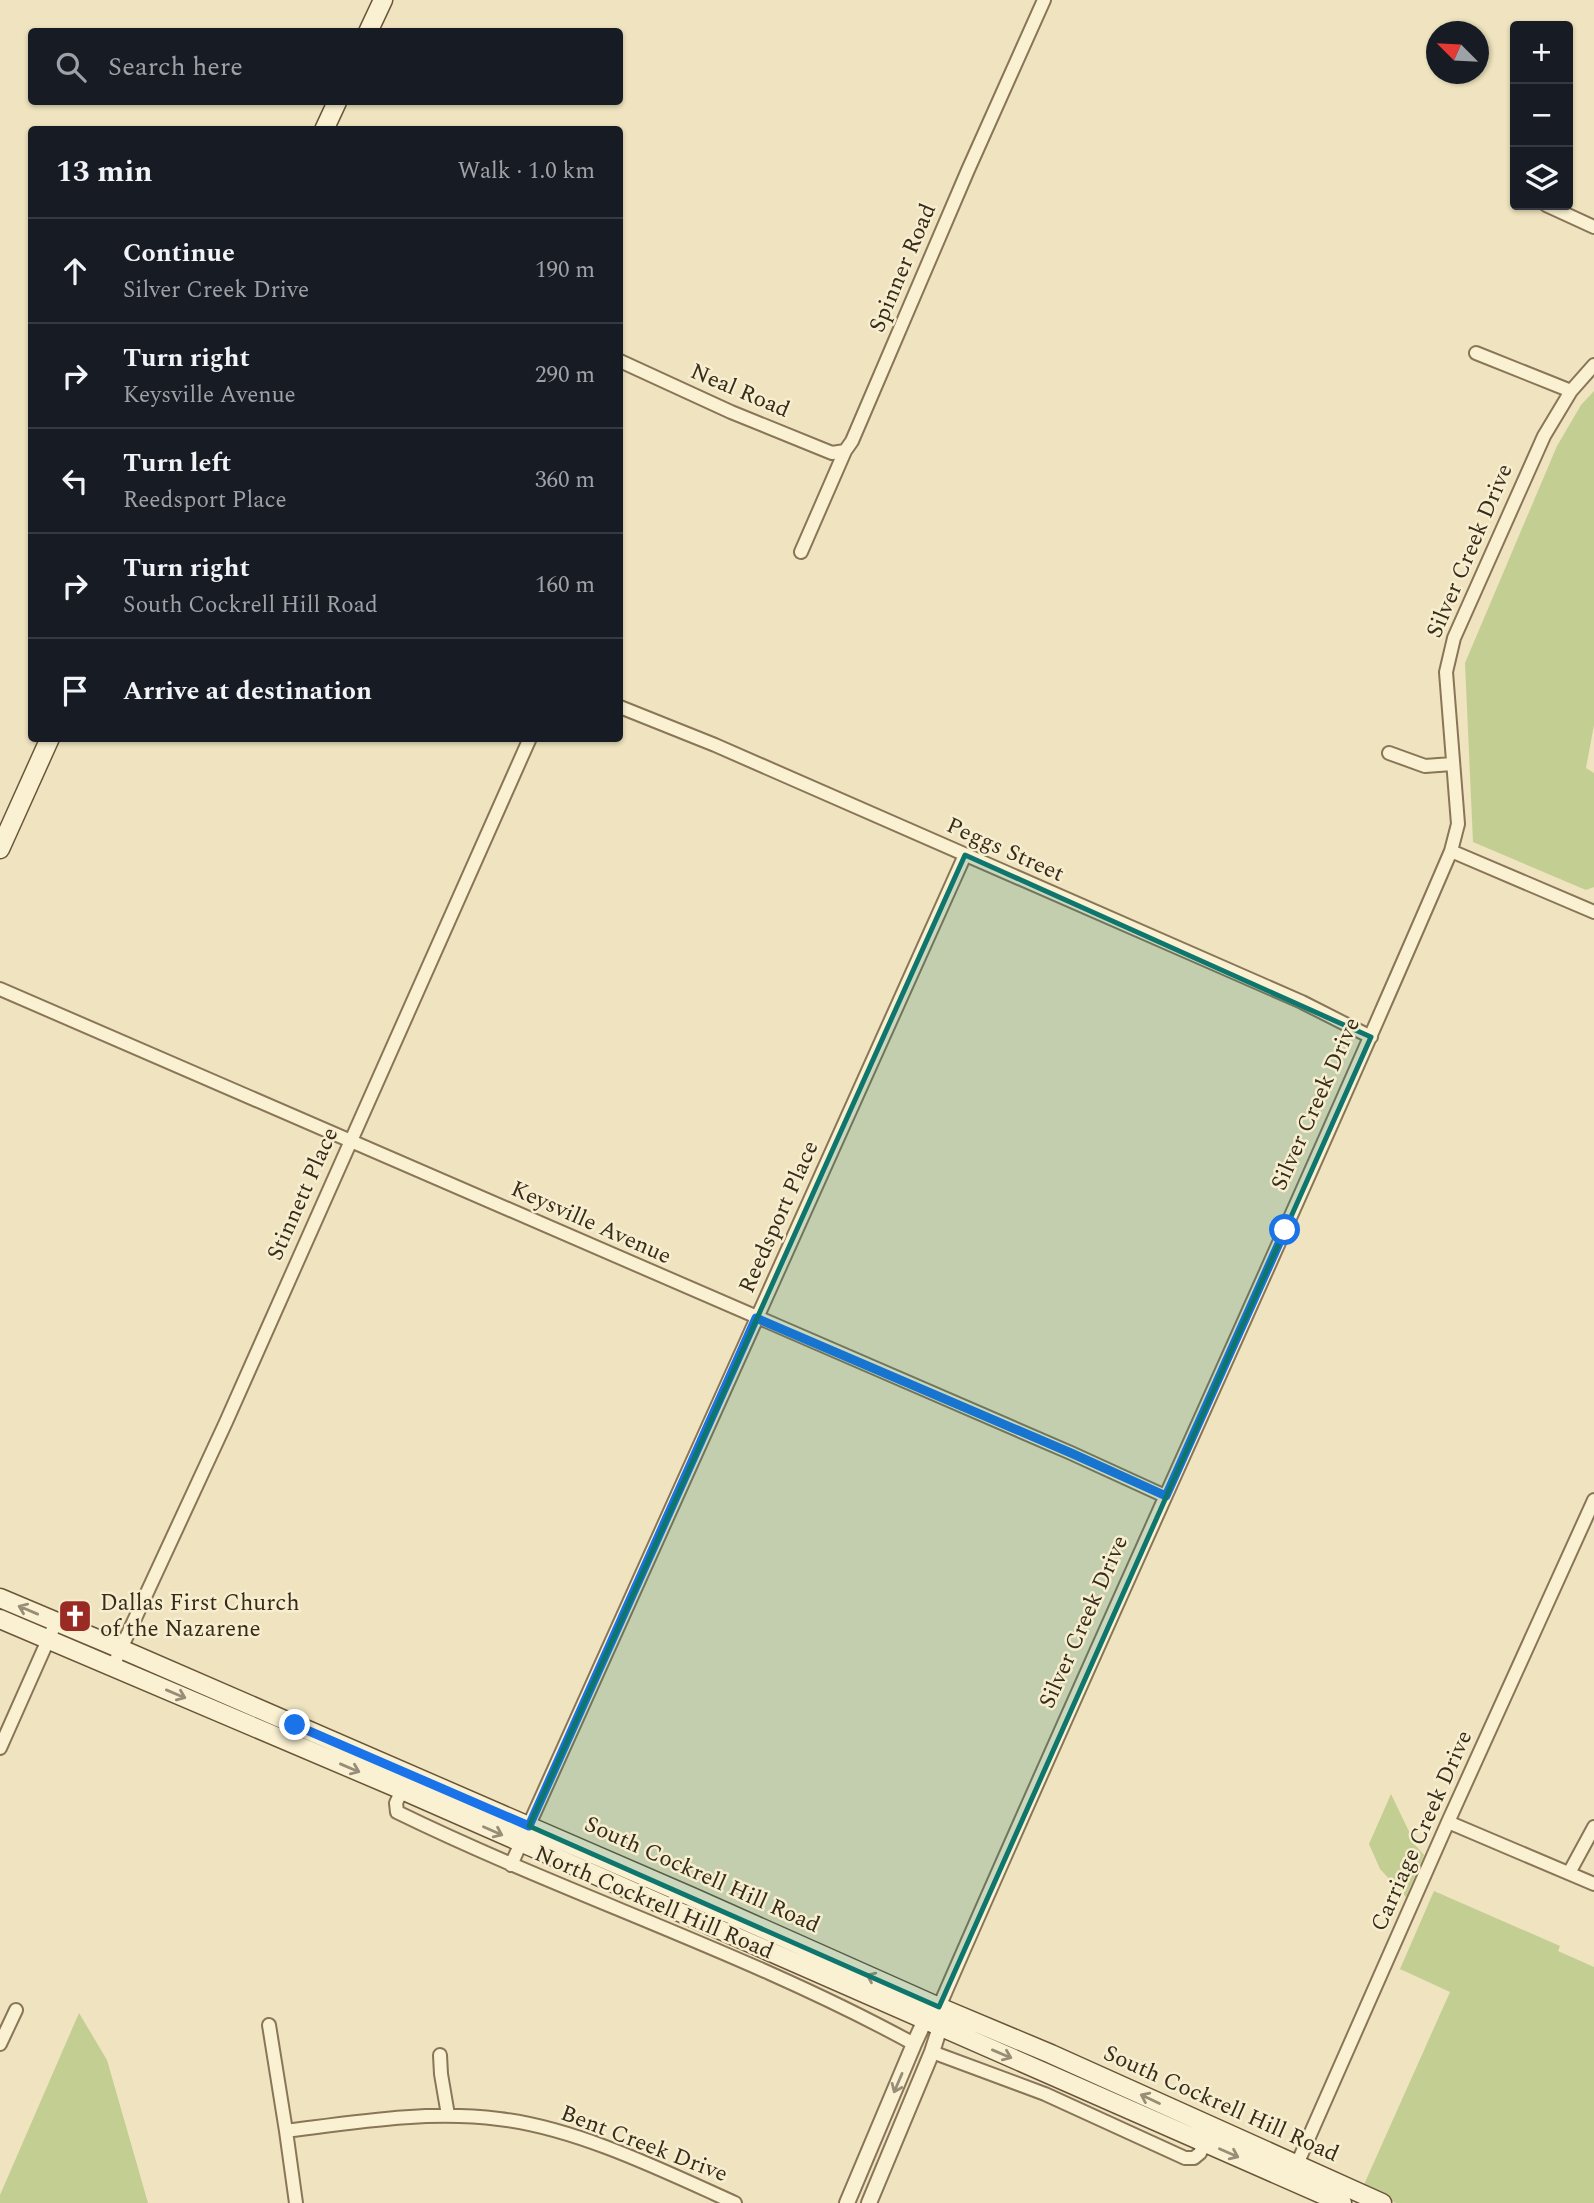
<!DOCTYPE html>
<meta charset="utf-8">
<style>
:root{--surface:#171b24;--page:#242831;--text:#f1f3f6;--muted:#9ea1a6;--line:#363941}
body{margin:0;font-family:Spectral,serif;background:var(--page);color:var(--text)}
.controls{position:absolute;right:21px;top:21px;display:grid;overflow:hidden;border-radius:7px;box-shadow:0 2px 5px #0004}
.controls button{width:63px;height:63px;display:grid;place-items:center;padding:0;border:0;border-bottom:2px solid var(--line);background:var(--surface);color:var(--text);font:35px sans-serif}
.compass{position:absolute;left:1426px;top:21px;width:63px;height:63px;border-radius:50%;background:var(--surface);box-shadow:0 2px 5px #0004;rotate:294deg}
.stop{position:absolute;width:21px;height:21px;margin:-16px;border:5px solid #1a73e8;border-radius:50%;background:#fff}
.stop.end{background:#1a73e8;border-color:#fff;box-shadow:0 2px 7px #0008}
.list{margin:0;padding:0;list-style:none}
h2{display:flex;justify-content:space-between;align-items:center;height:91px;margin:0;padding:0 28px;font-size:30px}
h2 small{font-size:23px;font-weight:400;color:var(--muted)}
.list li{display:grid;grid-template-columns:46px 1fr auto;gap:21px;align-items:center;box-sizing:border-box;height:105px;padding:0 28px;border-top:2px solid var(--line)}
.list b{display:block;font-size:26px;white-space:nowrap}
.list p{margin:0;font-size:23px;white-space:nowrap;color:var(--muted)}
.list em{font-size:23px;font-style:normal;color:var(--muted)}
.icon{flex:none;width:38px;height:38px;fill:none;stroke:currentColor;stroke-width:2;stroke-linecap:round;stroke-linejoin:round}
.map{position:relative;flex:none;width:1594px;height:2203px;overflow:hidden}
.search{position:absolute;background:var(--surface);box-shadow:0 2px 5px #0004;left:28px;top:28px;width:595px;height:77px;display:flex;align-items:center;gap:18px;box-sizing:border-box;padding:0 24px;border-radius:7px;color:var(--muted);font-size:26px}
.panel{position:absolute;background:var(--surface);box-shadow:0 2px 5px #0004;left:28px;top:126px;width:595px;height:616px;border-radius:7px}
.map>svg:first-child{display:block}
.green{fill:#c3ce93}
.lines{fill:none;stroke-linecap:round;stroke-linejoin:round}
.minor-casing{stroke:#897557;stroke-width:16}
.tertiary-casing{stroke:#897557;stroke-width:18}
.secondary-casing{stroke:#6a553a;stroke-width:21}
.minor{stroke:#faf1d2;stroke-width:12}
.tertiary{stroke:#faf1d2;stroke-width:14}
.secondary{stroke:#faf1d2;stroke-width:18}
.oneway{stroke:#988e77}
.route{stroke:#1a73e8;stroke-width:9}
.marked{fill:#0f766e;fill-opacity:0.2;stroke:#0f766e;stroke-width:5;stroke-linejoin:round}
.labels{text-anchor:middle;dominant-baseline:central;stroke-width:5;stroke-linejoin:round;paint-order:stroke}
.street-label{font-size:23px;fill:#372b1c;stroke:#f7eecf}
.poi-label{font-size:23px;fill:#372b1c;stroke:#f7eecf;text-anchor:start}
</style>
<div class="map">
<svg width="1594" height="2203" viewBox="0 0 1594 2203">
<rect width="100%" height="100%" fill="#efe4bf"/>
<path class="green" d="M1594 391V725L1586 768 1594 773V887L1586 890 1473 842 1465 663 1557 446 1581 405Z
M1391 1794 1416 1846 1424 1855 1406 1897 1380 1869 1369 1844Z
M1434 1891 1560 1946 1558 1951 1594 1967V2203H1396L1362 2189 1450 1992 1400 1969Z
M79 2013 107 2060 148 2203H0V2195Z"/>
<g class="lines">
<g class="minor-casing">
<path id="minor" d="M1546 205 1594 227
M1476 353 1571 391
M620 361 731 412 832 453 845 451
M801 552 845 451 852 441 968 170 1044 0
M620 707 715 745 1302 1002 1371 1037
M1389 753 1425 766 1452 764
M1451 851 1594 912
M0 989 1071 1453 1165 1496
M113 1666 226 1422 530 738
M0 1748 56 1622
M402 1790 396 1803 397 1812C567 1895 748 1953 914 2044
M1448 1822 1594 1884
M511 1865 965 855
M1569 1873 1594 1827
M939 2007C1107 1620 1285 1238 1451 851L1458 824 1446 672 1454 638 1544 436 1571 391 1594 365
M269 2025 286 2131 296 2203
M0 2044 16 2010
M932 2052 1045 2094 1185 2158H1194L1200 2153 1207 2138
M440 2055 441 2074 448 2115
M286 2131C357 2122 428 2110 499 2119 577 2128 664 2171 735 2203
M1294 2171 1448 1822 1594 1500"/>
</g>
<g class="tertiary-casing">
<path id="tertiary" d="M847 2203 914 2044 925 2020 932 2013
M869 2203 932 2052 940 2027 939 2019"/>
</g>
<g class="secondary-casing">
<path id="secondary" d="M368 32 383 0
M324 130 337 102
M0 849 50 738
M0 1598 121 1649 692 1897 939 2007 1051 2054 1382 2203
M0 1619 402 1790 1342 2203"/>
</g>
<use href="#minor" class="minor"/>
<use href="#tertiary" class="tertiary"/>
<use href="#secondary" class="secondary"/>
</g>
<defs><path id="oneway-shaft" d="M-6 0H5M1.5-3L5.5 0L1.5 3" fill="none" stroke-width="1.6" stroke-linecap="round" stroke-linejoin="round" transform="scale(1.75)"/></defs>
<g class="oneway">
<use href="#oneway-shaft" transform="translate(28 1610) rotate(-157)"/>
<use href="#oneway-shaft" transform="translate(176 1694) rotate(23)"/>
<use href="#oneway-shaft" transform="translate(350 1768) rotate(23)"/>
<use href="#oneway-shaft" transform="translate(493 1831) rotate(24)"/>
<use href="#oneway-shaft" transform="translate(876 1979) rotate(-156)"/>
<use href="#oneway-shaft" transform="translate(1002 2054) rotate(23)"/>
<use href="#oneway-shaft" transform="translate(898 2083) rotate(113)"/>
<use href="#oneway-shaft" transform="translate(1150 2099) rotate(-155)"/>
<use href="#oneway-shaft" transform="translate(1229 2153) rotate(24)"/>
</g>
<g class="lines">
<path class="route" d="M295 1725 529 1826 756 1318 1071 1453 1166 1496 1285 1230"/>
</g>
<path class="marked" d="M965 855 1371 1037 939 2007 529 1826Z"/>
<defs>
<g id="church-square" transform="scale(1.75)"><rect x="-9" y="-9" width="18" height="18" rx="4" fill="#9a2b24" stroke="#f7eecf"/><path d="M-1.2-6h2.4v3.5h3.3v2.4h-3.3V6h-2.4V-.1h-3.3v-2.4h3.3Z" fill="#fff"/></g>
</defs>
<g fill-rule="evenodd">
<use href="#church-square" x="75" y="1616"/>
</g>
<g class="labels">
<g class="street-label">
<text transform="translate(903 268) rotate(-67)">Spinner Road</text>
<text transform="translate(740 391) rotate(23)">Neal Road</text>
<text transform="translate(1470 551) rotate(-67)">Silver Creek Drive</text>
<text transform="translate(1005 850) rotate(24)">Peggs Street</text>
<text transform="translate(1316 1104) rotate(-66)">Silver Creek Drive</text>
<text transform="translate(303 1194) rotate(-66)">Stinnett Place</text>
<text transform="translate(779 1217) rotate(-66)">Reedsport Place</text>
<text transform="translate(591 1223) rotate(24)">Keysville Avenue</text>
<text transform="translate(1084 1622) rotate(-66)">Silver Creek Drive</text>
<text transform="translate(1422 1831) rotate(-66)">Carriage Creek Drive</text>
<text transform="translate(702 1875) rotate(24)">South Cockrell Hill Road</text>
<text transform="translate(654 1903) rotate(23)">North Cockrell Hill Road</text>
<text transform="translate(1221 2104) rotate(24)">South Cockrell Hill Road</text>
<text transform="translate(644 2144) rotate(21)">Bent Creek Drive</text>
</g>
<g class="poi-label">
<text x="100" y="1603">Dallas First Church<tspan x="100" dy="26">of the Nazarene</tspan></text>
</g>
</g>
</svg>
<div class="controls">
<button>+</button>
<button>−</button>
<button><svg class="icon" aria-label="layers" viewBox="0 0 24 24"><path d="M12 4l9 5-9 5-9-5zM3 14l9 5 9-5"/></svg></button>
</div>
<svg class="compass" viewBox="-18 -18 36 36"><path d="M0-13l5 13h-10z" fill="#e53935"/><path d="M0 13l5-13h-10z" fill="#9ea1a6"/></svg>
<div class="stop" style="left:1285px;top:1230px"></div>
<div class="stop end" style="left:295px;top:1725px"></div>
<div class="search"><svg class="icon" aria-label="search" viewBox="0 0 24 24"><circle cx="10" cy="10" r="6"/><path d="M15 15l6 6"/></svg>Search here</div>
<section class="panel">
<h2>13 min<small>Walk · 1.0 km</small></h2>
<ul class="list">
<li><svg class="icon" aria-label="ahead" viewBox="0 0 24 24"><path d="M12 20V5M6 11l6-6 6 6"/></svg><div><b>Continue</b><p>Silver Creek Drive</p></div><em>190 m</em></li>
<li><svg class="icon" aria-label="right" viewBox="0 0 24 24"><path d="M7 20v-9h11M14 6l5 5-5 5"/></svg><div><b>Turn right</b><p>Keysville Avenue</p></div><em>290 m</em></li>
<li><svg class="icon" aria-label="left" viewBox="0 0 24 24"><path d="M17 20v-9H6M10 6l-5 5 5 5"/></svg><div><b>Turn left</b><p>Reedsport Place</p></div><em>360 m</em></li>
<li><svg class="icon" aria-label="right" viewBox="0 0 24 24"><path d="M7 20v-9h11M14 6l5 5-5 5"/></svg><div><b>Turn right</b><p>South Cockrell Hill Road</p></div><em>160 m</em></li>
<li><svg class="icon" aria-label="arrive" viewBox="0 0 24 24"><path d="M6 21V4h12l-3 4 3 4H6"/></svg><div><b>Arrive at destination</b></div></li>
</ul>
</section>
</div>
